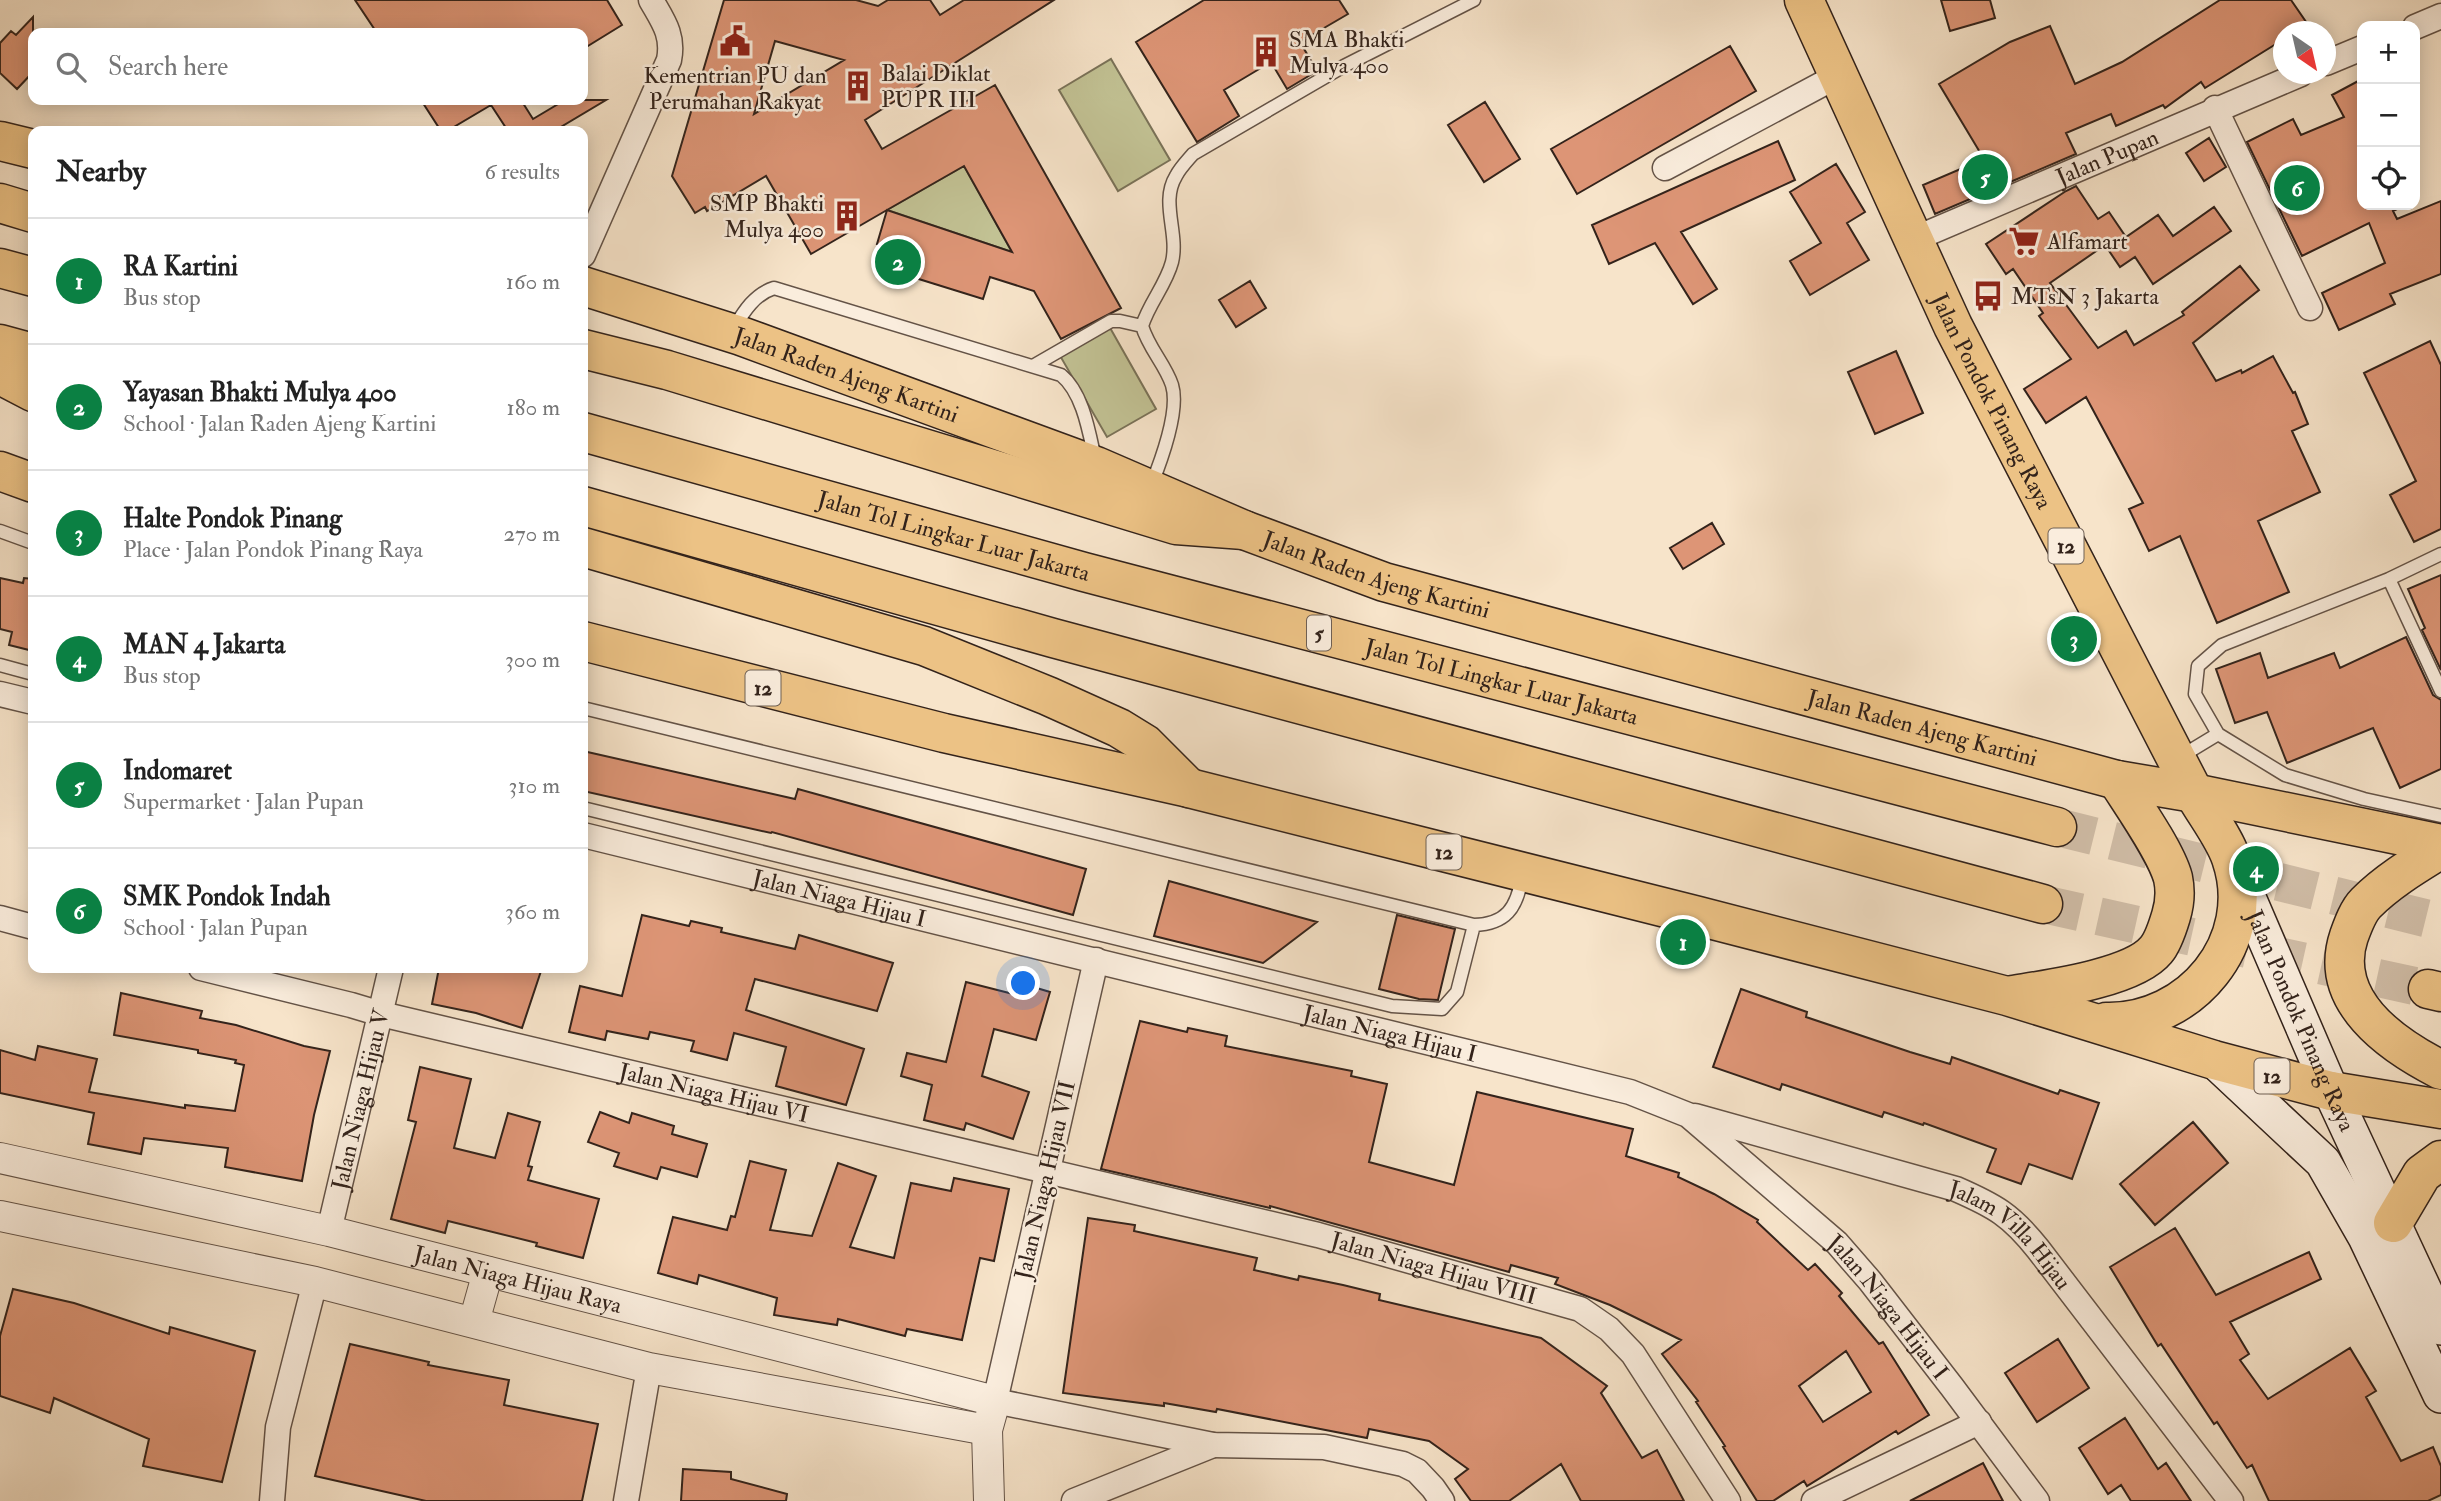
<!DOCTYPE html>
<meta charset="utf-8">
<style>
:root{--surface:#fff;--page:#f6f6f6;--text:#222;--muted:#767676;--line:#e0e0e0;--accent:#0b8043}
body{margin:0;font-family:"IM FELL Double Pica",serif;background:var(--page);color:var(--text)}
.controls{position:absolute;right:21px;top:21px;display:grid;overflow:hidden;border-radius:14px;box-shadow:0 4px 18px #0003}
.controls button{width:63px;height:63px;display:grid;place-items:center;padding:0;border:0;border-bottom:2px solid var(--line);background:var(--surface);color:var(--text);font:35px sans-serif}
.compass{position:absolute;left:2273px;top:21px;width:63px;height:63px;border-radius:50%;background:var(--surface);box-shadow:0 4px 18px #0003;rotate:146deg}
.you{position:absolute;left:1024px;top:984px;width:24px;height:24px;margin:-18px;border:5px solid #fff;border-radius:50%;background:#1a73e8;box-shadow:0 0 0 10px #1a73e833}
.badge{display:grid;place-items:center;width:46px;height:46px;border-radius:50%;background:var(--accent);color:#fff;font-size:23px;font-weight:700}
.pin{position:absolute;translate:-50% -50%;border:4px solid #fff;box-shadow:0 2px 7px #0006}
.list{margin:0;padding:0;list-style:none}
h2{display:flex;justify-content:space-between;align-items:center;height:91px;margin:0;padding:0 28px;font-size:30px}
h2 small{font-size:23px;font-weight:400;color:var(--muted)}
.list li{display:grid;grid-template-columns:46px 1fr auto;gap:21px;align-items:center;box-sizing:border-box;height:126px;padding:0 28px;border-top:2px solid var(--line)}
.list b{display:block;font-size:26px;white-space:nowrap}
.list p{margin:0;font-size:23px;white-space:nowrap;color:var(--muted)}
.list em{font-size:23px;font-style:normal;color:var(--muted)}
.icon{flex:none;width:38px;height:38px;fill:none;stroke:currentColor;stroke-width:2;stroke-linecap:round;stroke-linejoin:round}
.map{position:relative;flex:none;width:2441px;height:1501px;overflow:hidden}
.search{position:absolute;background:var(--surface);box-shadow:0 4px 18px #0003;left:28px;top:28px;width:560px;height:77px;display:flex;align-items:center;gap:18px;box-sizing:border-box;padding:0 24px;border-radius:14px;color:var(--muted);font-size:26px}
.panel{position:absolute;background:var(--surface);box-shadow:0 4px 18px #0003;left:28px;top:126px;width:560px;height:847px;border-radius:14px}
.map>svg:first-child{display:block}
.green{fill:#c2c294;stroke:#7a7258;stroke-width:2}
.building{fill:#dd9576;stroke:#33231b;stroke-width:2;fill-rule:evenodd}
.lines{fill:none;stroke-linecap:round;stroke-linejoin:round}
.motorway-tunnel{stroke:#d0bda7;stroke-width:38;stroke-dasharray:38 19;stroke-linecap:butt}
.service-casing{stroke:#645347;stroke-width:15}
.minor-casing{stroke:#645347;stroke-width:27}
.tertiary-casing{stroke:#645347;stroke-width:32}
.secondary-casing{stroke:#33231b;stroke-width:38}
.trunk-casing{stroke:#33231b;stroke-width:41}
.motorway-casing{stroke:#33231b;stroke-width:41}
.service{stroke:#faeddd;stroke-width:12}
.minor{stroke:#faeddd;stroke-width:24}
.tertiary{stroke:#faeddd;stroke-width:30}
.secondary{stroke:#faeddd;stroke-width:35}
.trunk{stroke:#ecc285;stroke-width:38}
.motorway{stroke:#ecc285;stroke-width:38}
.labels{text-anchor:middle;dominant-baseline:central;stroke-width:5;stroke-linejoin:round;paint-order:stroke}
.shield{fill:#faeddd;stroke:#6f6055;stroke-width:2}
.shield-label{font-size:21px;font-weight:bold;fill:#33231b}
.poi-label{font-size:23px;fill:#33231b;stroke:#faeddd;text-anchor:start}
.street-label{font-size:23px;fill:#33231b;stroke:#faeddd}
</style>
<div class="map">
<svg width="2441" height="1501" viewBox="0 0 2441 1501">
<rect width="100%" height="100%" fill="#f7e4ca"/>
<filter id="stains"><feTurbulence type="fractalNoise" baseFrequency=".00286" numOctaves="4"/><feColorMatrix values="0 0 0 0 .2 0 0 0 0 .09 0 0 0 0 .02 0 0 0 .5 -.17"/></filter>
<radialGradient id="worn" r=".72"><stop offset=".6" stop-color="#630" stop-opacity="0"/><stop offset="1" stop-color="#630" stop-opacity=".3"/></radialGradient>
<path class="green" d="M1111 59 1170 160 1118 191 1059 90Z
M964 166 1012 252 887 210Z
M1109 326 1156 409 1107 437 1059 354Z"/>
<path class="building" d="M355 0H607L622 25 583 49V33H377Z
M724 0H856L878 6 888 0H930L940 15 964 0H1054L865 120 882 149 995 85 1121 308 1061 339 1034 291 990 277 983 299 893 271 899 251 877 244 887 210 1012 252 964 166 887 210 811 254 766 176 707 211 705 207 695 213 672 176ZM775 41 844 60 754 114Z
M1204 0H1339L1348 14 1300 42 1317 71 1287 89 1271 62 1224 90 1239 116 1197 142 1136 42Z
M1941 0H1990L1995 18 1950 31Z
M2220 0H2291L2313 32H2284V39L2205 88 2201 82 2165 108 2163 105 2116 126 2111 114 2066 133 2076 154 1935 214 1923 185 1984 159 1939 84 2010 42 2050 26 2075 84 2122 62Z
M33 17V72L17 89 0 73V43L11 31 16 35Z
M1730 46 1756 91 1577 194 1551 149Z
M2362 79V205H2405L2393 211 2397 219 2441 201V274L2390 294 2395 304 2339 330 2322 293 2385 263 2369 223 2302 256 2247 142 2293 119 2301 135 2344 117 2332 95Z
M421 100H521L533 119 565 100H606L554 131H508L491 105 447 131H441Z
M1485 102 1520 159 1484 182 1448 125Z
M2209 138 2226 167 2204 181 2186 153Z
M1778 141 1795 180 1681 232 1717 289 1693 304 1655 243 1609 264 1592 225Z
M1836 164 1865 212 1847 223 1869 260 1810 295 1790 261 1821 243 1790 192Z
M2076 186 2098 219 2109 212 2126 237 2158 215 2173 236 2214 207 2231 231 2153 284 2135 257 2120 267 2105 245 2050 283 2098 348 2126 331 2134 345 2184 315 2182 312 2240 266 2259 290 2193 343 2216 381 2241 370 2242 373 2273 356 2293 393 2295 392 2308 424 2292 431 2320 492 2258 521 2289 592 2217 623 2180 536 2149 551 2129 509 2143 503 2086 397 2046 423 2024 389 2071 359 2039 316 2043 313 2013 269 2006 274 1986 244 2066 191Z
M1250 281 1266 308 1236 327 1219 300Z
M2430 341 2441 365V529L2414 542 2390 495 2416 481 2364 373Z
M1896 351 1923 413 1875 434 1848 372Z
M1712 523 1724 544 1683 569 1670 548Z
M2441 575V670L2422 630 2425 628 2408 589Z
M0 578 23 583 24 578 33 579V637L29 650 9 645 12 632 0 629Z
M2406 637 2433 695 2441 700V769L2400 788 2373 728 2287 763 2267 712 2235 723 2216 669 2260 653 2268 678 2334 653 2340 668Z
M583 751 795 799 798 789 1086 869 1073 915 772 832 771 833 583 791Z
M1169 881 1317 922 1263 963 1154 936Z
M642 915 689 926 691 921 722 928 721 932 795 949 799 935 893 963 877 1011 755 979 746 1010 864 1049 846 1105 776 1086 786 1047 734 1033 727 1060 691 1051 694 1041 650 1032 648 1039 607 1031 605 1040 569 1032 580 986 622 996Z
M1397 915 1455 929 1438 1000 1419 999 1379 989Z
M439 968H542L522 1028 476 1013 432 1004Z
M966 982 1017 995 1020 983 1050 992 1036 1040 994 1029 982 1076 1029 1092 1013 1139 966 1123 964 1130 924 1120 932 1085 901 1076 907 1053 946 1062Z
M1741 989 1807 1012 1806 1017 1910 1052 1950 1064 1952 1057 2058 1094 2060 1090 2099 1103 2072 1179 2029 1164 2021 1184 1987 1172 1996 1149 1924 1123 1923 1125 1884 1112 1882 1117 1782 1084 1780 1090 1713 1067Z
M121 993 202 1011 200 1018 236 1025 304 1046 330 1051 314 1115 302 1181 225 1167 228 1148 144 1138 141 1154 88 1144 94 1113 0 1093V1050L35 1060 38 1046 97 1059 89 1092 185 1108V1105L235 1111 244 1065 235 1063 236 1060 198 1053V1050L114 1035Z
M1140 1021 1187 1032 1188 1028 1227 1036 1225 1046 1352 1071 1351 1076 1387 1084 1369 1162 1454 1185 1477 1092 1633 1129 1626 1156 1679 1173 1678 1177 1714 1194 1758 1220 1757 1222 1808 1270 1815 1264 1842 1293 1839 1296 1879 1344 1883 1342 1929 1415 1898 1434 1896 1431 1807 1486 1804 1481 1773 1501H1757L1723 1447 1725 1446 1696 1402 1698 1401 1662 1354 1681 1340 1610 1305 1555 1284 1558 1278 1511 1265 1509 1272 1270 1206V1208L1101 1169ZM1846 1351 1871 1392 1823 1422 1799 1386Z
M420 1067 471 1079 454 1148 495 1158 508 1113 540 1122 528 1166 532 1167 528 1180 599 1199 583 1258 536 1246 537 1243 448 1221 445 1233 391 1219 416 1122 408 1120Z
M600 1112 629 1123 632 1113 674 1126 672 1134 707 1144 697 1177 661 1167 657 1179 614 1166 619 1153 588 1142Z
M2193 1122 2228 1163 2155 1225 2120 1184Z
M750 1161 786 1170 770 1230 812 1236 838 1163 876 1176 850 1247 894 1258 911 1183 951 1191 954 1178 1009 1189 994 1261 980 1258 962 1340 907 1329 905 1336 838 1319 837 1325 774 1315 777 1298 699 1275 697 1284 658 1273 673 1217 727 1230 731 1216 735 1217Z
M1088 1218 1135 1225 1134 1231 1257 1258 1254 1270 1298 1280 1299 1276 1343 1285 1380 1294 1379 1300 1541 1338 1607 1386 1601 1393 1642 1458 1657 1450 1684 1501H1581L1561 1464 1509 1501H1471L1455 1479 1468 1469 1429 1441 1369 1429 1367 1438 1217 1409 1216 1412 1164 1403V1406L1063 1393Z
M2175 1228 2216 1295 2309 1252 2321 1279 2230 1322 2249 1354 2240 1360 2268 1399 2350 1348 2376 1391 2366 1397 2401 1461 2433 1447 2441 1466V1495L2428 1501H2269L2252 1465 2247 1468 2217 1422 2214 1424 2161 1344 2158 1346 2110 1267Z
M13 1289 74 1303 169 1334 170 1327 255 1351 222 1482 143 1466 149 1439 54 1398 50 1413 0 1396V1336Z
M2058 1339 2089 1388 2037 1422 2005 1373Z
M350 1344 429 1362 428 1365 509 1380 504 1405 598 1424 582 1501H426L315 1476Z
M2125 1418 2158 1469 2166 1463 2191 1501H2131L2121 1485 2108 1494 2079 1448Z
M1983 1463 2003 1501H1910Z
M683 1469 731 1472V1479L787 1494 786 1501H681Z"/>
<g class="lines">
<path class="motorway-tunnel" d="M2057 827 2441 922
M2043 904 2428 989"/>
<g class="service-casing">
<path id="service" d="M734 328C744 311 755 294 774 288L1061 375C1083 393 1089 432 1095 459
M1033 366 1111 321H1120L1142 326
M1151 486C1161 461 1180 411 1172 385 1165 364 1149 349 1142 326 1149 303 1166 285 1172 262 1179 233 1160 202 1176 176 1180 168 1187 161 1193 154L1344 66 1474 0
M0 531 33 543
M2389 579 2441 691
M0 665 33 674
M583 708 1474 925C1506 924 1517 908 1522 877
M2218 734 2195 694 2198 666 2222 645 2389 579 2441 554
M2180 757 2218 734 2285 775 2364 799 2441 816
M583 808 1392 1006 1442 1009 1457 992 1474 925"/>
</g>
<g class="minor-casing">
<g id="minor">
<path d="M2415 27 2441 16"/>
<path d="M2326 63 2362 48"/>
<path d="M2215 108 2310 308"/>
<path d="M1665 168 1839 75"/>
<path id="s1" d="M1912 240 2301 74"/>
<path d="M583 255 669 60C674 35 663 21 651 0"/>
<path d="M0 694 33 702"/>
<path id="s2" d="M583 835 1630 1092 1688 1115 1837 1243 1870 1281 1952 1387 2037 1501"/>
<path d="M0 918 33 927"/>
<path d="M1096 960 995 1401 1213 1445 1324 1447 1403 1464 1417 1471 1433 1488 1442 1501"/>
<path id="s3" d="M201 968 351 1005 381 1014 1318 1235 1580 1309 1609 1329 1633 1354 1728 1501"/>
<path id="s4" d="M1695 1116 1956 1189C1995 1206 2011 1215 2038 1249L2231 1501"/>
<path id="s5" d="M329 1231 391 968"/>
<path d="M272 1501 278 1427 315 1282"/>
<path d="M626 1501 649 1368"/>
<path d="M1074 1501 1213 1445"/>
<path d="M1814 1501 1979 1422"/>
</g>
</g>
<g class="tertiary-casing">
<g id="tertiary">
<path id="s6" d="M0 1158 329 1231 995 1401 987 1430 989 1501"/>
<path d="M0 1216 315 1282 649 1368 987 1430"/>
<path d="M474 1322 488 1272"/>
</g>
</g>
<g class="secondary-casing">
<g id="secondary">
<path id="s7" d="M2236 870 2331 1091 2441 1327"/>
<path d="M2214 1060 2323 1162 2366 1237 2441 1395"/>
</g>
</g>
<g class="trunk-casing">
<g id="trunk">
<path id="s8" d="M1804 0 1953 326 2194 793C2205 813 2224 837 2231 858 2260 942 2190 1024 2106 1022"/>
<path d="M0 141 33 149"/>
<path id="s9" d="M583 286 741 336 1096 466 1244 530 1384 582 2117 780 2194 793"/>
<path d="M0 471 33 483"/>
<path d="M583 641 944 733 1189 788 1698 916 2007 996 2214 1060 2331 1091"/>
<path d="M2013 995C2049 989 2133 978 2156 950 2163 942 2168 926 2171 916 2175 903 2176 892 2173 878 2166 852 2133 805 2117 780"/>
</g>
</g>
<g class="motorway-casing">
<g id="motorway">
<path d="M0 203 33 213"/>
<path d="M0 268 33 277"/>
<path d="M0 344 33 353"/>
<path d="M583 349 667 370 1176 525 1244 530"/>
<path d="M0 375 33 392"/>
<path id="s10" d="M583 432 1084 572 2057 827"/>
<path d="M583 506 1053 638 2043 904"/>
<path d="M583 547 924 646 1048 696 1119 728 1145 744 1189 788"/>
<path d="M2194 793 2441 844"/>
<path d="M2441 849C2415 865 2388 881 2366 903 2358 911 2353 925 2349 936 2327 1001 2392 1045 2441 1070"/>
<path d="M2428 989 2441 992"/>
<path d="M2331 1091 2441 1109"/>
<path d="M2393 1223 2422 1174 2441 1160"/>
</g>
</g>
<use href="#service" class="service"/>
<use href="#minor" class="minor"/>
<use href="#tertiary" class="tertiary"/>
<use href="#secondary" class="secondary"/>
<use href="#trunk" class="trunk"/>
<use href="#motorway" class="motorway"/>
</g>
<defs>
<g id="civic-bare" transform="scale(2.415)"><path d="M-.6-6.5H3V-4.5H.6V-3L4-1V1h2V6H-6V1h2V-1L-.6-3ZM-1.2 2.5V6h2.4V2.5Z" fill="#8f2418" stroke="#faeddd" stroke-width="2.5" paint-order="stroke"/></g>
<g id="building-bare" transform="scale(2.415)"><path d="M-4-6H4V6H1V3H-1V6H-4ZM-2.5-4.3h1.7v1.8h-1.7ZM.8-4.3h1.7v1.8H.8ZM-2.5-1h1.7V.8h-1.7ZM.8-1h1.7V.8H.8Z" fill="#8f2418" stroke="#faeddd" stroke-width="2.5" paint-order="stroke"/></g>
<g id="supermarket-bare" transform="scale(2.415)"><path d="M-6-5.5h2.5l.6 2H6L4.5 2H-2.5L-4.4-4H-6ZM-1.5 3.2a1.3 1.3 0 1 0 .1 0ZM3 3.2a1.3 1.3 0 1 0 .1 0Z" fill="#8f2418" stroke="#faeddd" stroke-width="2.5" paint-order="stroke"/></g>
<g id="bus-bare" transform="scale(2.415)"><path d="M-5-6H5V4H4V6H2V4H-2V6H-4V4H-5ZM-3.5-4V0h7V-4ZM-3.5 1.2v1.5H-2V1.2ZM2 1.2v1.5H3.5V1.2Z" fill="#8f2418" stroke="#faeddd" stroke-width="2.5" paint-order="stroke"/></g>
</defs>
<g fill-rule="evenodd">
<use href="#civic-bare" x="735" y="41"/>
<use href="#building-bare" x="1266" y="52"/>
<use href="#building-bare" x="858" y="86"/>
<use href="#building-bare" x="847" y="216"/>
<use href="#supermarket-bare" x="2024" y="241"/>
<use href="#bus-bare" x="1988" y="296"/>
</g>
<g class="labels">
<g class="shield">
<rect x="2048.5" y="528.5" width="35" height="35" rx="5"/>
<rect x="1307" y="615.5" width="24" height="35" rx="5"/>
<rect x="745.5" y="670.5" width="35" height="35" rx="5"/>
<rect x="1426.5" y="834.5" width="35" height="35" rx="5"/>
<rect x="2254.5" y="1058.5" width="35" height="35" rx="5"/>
</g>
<g class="shield-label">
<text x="2066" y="546">12</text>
<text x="1319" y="633">5</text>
<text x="763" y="688">12</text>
<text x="1444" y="852">12</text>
<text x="2272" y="1076">12</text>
</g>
<g class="poi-label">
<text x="1289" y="39">SMA Bhakti<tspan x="1289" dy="26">Mulya 400</tspan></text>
<text x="881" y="73">Balai Diklat<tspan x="881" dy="26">PUPR III</tspan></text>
<text x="735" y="75" text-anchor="middle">Kementrian PU dan<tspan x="735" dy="26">Perumahan Rakyat</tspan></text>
<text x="824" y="203" text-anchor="end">SMP Bhakti<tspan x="824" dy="26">Mulya 400</tspan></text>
<text x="2047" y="241">Alfamart</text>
<text x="2011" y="296">MTsN 3 Jakarta</text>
</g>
<g class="street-label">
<text stroke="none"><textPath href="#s1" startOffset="212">Jalan Pupan</textPath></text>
<text stroke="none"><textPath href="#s9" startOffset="278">Jalan Raden Ajeng Kartini</textPath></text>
<text stroke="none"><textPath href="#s8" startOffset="443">Jalan Pondok Pinang Raya</textPath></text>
<text stroke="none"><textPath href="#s10" startOffset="385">Jalan Tol Lingkar Luar Jakarta</textPath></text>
<text stroke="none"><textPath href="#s9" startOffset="845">Jalan Raden Ajeng Kartini</textPath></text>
<text stroke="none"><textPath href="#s10" startOffset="952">Jalan Tol Lingkar Luar Jakarta</textPath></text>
<text stroke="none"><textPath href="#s9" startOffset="1412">Jalan Raden Ajeng Kartini</textPath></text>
<text stroke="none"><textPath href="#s2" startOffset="264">Jalan Niaga Hijau I</textPath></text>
<text stroke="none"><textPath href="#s7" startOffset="164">Jalan Pondok Pinang Raya</textPath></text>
<text stroke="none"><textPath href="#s2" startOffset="831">Jalan Niaga Hijau I</textPath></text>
<text stroke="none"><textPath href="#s3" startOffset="528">Jalan Niaga Hijau VI</textPath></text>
<text stroke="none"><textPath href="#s5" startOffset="135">Jalan Niaga Hijau V</textPath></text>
<text transform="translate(1045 1180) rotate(-77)">Jalan Niaga Hijau VII</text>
<text stroke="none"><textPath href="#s4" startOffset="343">Jalam Villa Hijau</textPath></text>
<text stroke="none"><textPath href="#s3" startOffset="1269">Jalan Niaga Hijau VIII</textPath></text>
<text stroke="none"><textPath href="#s6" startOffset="532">Jalan Niaga Hijau Raya</textPath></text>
<text stroke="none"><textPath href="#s2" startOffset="1419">Jalan Niaga Hijau I</textPath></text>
</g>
</g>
<rect width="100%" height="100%" filter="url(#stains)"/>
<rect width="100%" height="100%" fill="url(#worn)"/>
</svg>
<div class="controls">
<button>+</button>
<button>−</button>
<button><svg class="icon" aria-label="locate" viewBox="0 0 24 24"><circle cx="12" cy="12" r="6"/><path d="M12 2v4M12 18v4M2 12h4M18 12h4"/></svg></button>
</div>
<svg class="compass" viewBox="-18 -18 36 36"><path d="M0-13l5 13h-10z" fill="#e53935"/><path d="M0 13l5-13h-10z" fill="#767676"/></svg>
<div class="you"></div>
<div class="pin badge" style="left:1683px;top:942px">1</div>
<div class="pin badge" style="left:898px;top:262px">2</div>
<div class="pin badge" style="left:2074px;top:639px">3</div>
<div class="pin badge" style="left:2256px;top:869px">4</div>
<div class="pin badge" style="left:1985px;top:177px">5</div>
<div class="pin badge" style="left:2297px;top:188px">6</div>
<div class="search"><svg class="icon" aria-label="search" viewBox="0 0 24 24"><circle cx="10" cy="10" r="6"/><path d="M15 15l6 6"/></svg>Search here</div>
<section class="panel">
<h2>Nearby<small>6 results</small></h2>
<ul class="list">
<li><span class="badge">1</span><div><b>RA Kartini</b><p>Bus stop</p></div><em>160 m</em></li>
<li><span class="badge">2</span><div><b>Yayasan Bhakti Mulya 400</b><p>School · Jalan Raden Ajeng Kartini</p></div><em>180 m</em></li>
<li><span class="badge">3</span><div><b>Halte Pondok Pinang</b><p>Place · Jalan Pondok Pinang Raya</p></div><em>270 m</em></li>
<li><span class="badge">4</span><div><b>MAN 4 Jakarta</b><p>Bus stop</p></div><em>300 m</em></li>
<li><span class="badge">5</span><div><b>Indomaret</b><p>Supermarket · Jalan Pupan</p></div><em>310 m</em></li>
<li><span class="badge">6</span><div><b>SMK Pondok Indah</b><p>School · Jalan Pupan</p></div><em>360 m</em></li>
</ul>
</section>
</div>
